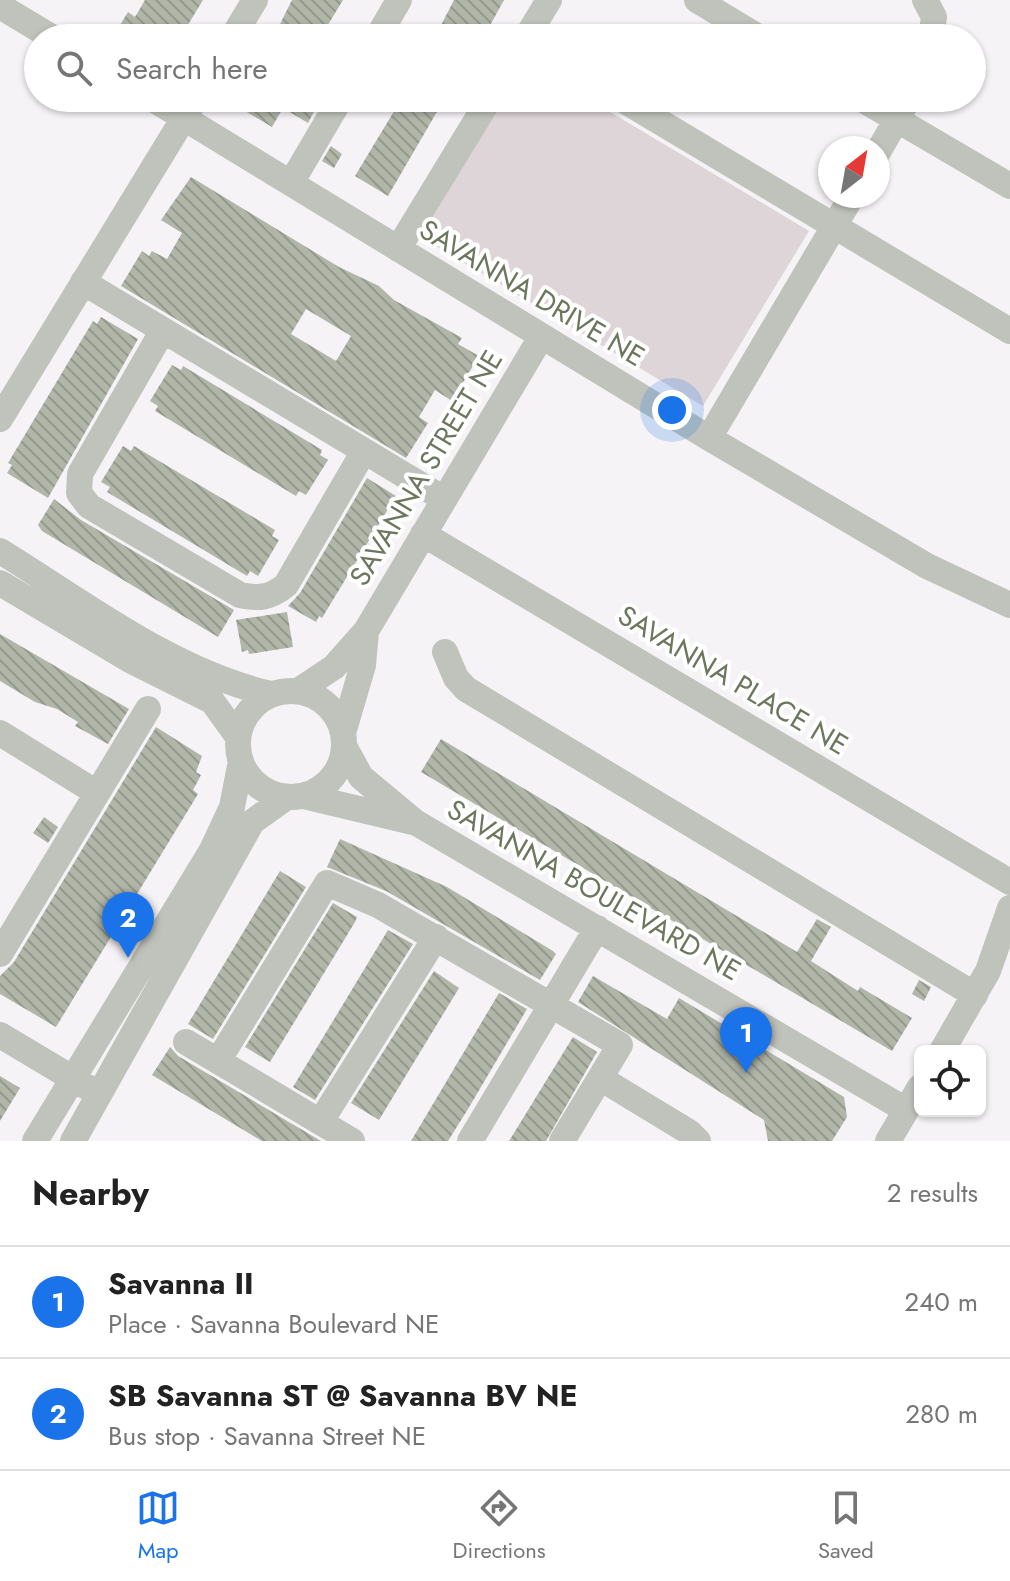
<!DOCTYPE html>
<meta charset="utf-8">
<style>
:root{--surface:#fff;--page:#f2f2f2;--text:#222;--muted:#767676;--line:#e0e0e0;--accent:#1a73e8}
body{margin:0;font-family:Jost,sans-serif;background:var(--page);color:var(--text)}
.controls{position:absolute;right:24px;bottom:24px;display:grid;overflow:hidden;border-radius:12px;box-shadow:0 2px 6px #0004}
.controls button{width:72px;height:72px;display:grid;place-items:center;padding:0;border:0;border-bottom:2px solid var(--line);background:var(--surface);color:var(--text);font:40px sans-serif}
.compass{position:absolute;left:818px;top:136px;width:72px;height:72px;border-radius:50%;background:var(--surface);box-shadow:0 2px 6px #0004;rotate:31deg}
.you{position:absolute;left:672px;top:410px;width:28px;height:28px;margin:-20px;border:6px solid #fff;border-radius:50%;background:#1a73e8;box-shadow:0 0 0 12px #1a73e833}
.badge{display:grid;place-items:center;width:52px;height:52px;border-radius:50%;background:var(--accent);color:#fff;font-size:26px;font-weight:700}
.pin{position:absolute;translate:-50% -66px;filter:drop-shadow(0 2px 4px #0008)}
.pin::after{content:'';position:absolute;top:42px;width:28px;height:24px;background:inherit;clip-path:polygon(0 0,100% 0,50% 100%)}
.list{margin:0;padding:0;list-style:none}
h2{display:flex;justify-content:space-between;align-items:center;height:104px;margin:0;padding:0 32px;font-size:34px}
h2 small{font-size:26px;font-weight:400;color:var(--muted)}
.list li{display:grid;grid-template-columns:52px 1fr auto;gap:24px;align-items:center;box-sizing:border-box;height:112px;padding:0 32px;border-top:2px solid var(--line)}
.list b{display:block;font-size:30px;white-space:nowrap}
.list p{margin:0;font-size:26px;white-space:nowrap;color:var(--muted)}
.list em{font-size:26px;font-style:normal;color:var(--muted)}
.icon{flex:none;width:44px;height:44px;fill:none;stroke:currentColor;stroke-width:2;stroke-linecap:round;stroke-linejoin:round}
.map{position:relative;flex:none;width:1010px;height:1141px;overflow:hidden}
.search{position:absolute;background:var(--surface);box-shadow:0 2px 6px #0004;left:24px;right:24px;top:24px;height:88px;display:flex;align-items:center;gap:20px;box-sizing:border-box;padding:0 28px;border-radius:44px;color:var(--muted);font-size:30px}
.sheet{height:328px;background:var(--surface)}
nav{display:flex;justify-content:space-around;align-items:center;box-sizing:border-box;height:112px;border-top:2px solid var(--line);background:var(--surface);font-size:22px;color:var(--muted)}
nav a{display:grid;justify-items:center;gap:4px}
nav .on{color:var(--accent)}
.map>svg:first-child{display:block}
.park{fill:#ddd5d8}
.building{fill:url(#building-back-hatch);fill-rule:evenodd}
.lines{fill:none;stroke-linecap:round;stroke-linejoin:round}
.minor{stroke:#c0c3bb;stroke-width:26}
.labels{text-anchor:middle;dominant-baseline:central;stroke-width:8;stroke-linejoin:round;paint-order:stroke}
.street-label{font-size:28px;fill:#6d775e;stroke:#fff}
</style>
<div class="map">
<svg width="1010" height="1141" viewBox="0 0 1010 1141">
<defs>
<pattern id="building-back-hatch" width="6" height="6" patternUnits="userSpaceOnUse" patternTransform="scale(2)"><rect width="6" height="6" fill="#b1b6a9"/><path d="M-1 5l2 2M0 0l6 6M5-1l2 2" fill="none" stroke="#94998d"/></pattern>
</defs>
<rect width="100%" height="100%" fill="#f6f3f6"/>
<path class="park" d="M504 98H587L809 231 703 406 421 237Z"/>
<path class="building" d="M145 0H203L180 38H112L128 12 135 17Z
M292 0H343L320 38H273Z
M454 0H504L483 38H450L438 31Z
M223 98H300L316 108 308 123 283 108 272 127Z
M402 98H445L388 196 355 176Z
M331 146 342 154 334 168 322 161Z
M191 177 339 267 379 286 394 300 462 338 458 344 479 356 452 401 435 390 419 417 428 423 406 458 121 286 142 251 149 256 152 251 167 259 182 233 161 220ZM306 309 351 336 336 361 291 334Z
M101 317 138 339 48 498 7 473 12 465 8 463 93 321 97 324Z
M172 365 181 370 183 366 322 450 320 455 328 460 306 495 299 491 296 496 155 411 158 406 150 401Z
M123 446 131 451 134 446 275 530 272 536 279 540 258 576 250 571 247 576 107 492 110 487 101 482Z
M367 478 396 496 322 618 319 616 316 622 288 606 300 593Z
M54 499 81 520 234 610 218 637 42 531 38 525Z
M287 612 293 647 249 654 248 650 242 652 236 620Z
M0 634 129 709 108 744 75 726 78 722 57 709 35 702 0 681Z
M156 727 202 756 196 772 201 775 193 790 198 794 56 1027 0 994V976L14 962Z
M441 739 797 952 817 919 831 927 811 961 858 991 860 987 912 1018 892 1051 421 772Z
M44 817 58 827 48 843 33 833Z
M340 839 447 887 553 951 556 954 540 980 386 891 327 867Z
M280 871 306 887 213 1039 188 1024Z
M333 903 357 917 355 922 270 1062 245 1047Z
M388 930 413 944 315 1100 293 1087Z
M434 971 459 988 379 1120 351 1103Z
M593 976 667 1019 679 998 844 1097 847 1117 832 1141H768L764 1120 578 1002Z
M919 980 931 987 924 1001 912 994Z
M499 993 527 1009 468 1109 448 1141H411Z
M573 1037 597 1052 546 1141H509Z
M170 1047 178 1056 321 1141H262L152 1075Z
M0 1076 20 1088 0 1121Z"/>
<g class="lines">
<path class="minor" d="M697 0 760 38
M925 0 934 17 931 38
M0 6 53 38
M232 38 255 0
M377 38 399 0
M526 38 549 0
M151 98 709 438 927 566 1010 605
M620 98 1010 331
M860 98 1010 186
M878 152 909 98
M291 183 341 98
M398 249 490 98
M83 282 444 499
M163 330 80 474 79 493 89 506 240 595C259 599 270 598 286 585L364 451
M0 419 196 98
M709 438 852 196
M423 534 1010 882
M0 551C85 603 173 672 271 694
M0 583 130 660 212 701 238 737
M445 652 456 678 466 689 975 995
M298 691 334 667 366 631 541 337
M238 744a53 53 0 1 1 106 0a53 53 0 1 1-106 0Z
M0 733 97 793
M343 733 363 665 366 631
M344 746 361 777 415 822 906 1110
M304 796 413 822
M0 954 148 709
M0 1035 87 1087
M186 1042 218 1061
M942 1051 988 971 1010 908
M600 1078 689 1132 698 1141
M321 1121 436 937
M35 1141 212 850 232 807 241 761
M73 1141 252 822 287 797
M352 1141 218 1061 327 883 378 905 620 1045 562 1141
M470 1141 597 928
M888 1141 920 1087"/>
</g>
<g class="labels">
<g class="street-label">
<text transform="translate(532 293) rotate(31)">SAVANNA DRIVE NE</text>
<text transform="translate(426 468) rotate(-59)">SAVANNA STREET NE</text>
<text transform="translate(733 680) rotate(31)">SAVANNA PLACE NE</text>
<text transform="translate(594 890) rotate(30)">SAVANNA BOULEVARD NE</text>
</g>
</g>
</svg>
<div class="controls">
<button><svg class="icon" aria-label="locate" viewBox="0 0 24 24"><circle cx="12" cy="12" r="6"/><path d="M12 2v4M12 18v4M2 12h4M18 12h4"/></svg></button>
</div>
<svg class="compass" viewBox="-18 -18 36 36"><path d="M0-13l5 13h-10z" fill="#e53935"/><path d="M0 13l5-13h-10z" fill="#767676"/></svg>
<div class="you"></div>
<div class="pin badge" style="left:746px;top:1073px">1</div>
<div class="pin badge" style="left:128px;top:958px">2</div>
<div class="search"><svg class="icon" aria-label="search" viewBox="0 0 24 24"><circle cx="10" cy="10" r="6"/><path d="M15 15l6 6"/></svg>Search here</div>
</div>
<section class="sheet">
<h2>Nearby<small>2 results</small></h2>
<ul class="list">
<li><span class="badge">1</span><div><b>Savanna II</b><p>Place · Savanna Boulevard NE</p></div><em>240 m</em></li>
<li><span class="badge">2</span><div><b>SB Savanna ST @ Savanna BV NE</b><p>Bus stop · Savanna Street NE</p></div><em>280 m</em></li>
</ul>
</section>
<nav>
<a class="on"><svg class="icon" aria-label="map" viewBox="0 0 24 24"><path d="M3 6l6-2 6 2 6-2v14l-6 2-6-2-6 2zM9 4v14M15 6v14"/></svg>Map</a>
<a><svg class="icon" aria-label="directions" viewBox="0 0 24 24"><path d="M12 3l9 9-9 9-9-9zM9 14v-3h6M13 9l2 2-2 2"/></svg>Directions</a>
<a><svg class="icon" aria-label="saved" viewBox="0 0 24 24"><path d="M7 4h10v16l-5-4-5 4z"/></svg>Saved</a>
</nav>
